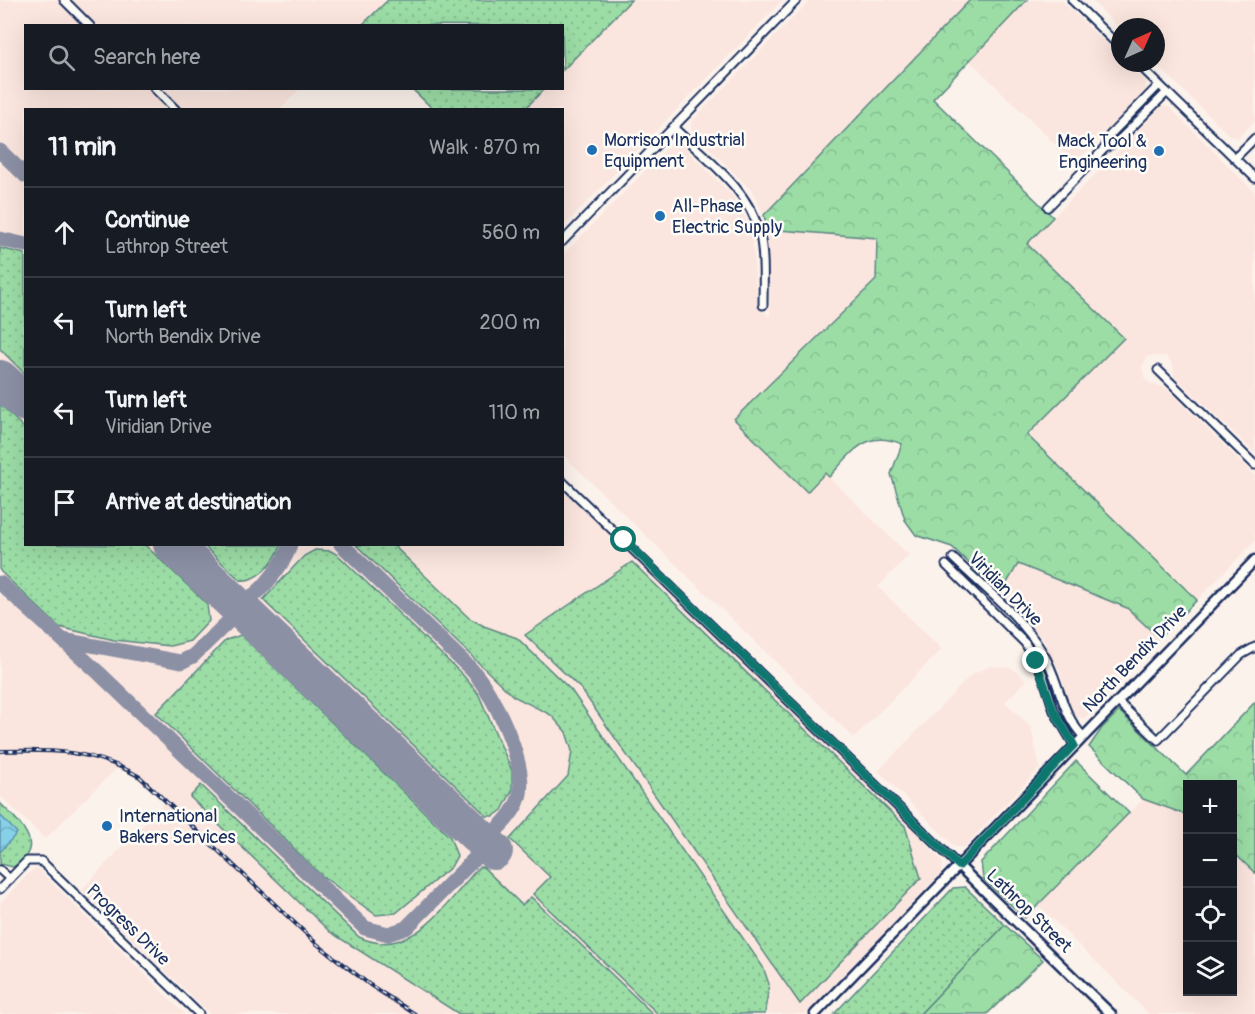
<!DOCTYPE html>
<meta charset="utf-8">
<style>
:root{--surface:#171b24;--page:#20242c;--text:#f1f3f6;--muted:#9ea1a6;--line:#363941}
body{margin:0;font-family:Pangolin,sans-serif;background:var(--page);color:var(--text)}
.controls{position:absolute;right:18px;bottom:18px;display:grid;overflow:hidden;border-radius:0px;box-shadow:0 6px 24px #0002}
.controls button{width:54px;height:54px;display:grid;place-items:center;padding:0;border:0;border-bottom:2px solid var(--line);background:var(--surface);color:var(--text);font:30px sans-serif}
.compass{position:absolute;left:1111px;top:18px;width:54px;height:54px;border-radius:50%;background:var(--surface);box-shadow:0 6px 24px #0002;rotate:45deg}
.stop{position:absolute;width:18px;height:18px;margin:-14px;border:4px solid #0f766e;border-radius:50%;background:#fff}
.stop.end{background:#0f766e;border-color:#fff;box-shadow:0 2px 6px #0008}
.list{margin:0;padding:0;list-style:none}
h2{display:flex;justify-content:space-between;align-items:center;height:78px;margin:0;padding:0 24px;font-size:26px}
h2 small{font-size:20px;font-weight:400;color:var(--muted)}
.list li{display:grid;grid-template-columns:39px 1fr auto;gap:18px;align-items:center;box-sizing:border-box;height:90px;padding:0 24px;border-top:2px solid var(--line)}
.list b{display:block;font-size:22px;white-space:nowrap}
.list p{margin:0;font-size:20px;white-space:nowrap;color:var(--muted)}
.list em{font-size:20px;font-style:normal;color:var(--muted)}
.icon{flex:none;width:33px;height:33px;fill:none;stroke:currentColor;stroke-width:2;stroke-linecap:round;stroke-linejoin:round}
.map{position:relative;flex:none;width:1255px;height:1014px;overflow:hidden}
.search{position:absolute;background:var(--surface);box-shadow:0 6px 24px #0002;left:24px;top:24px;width:540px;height:66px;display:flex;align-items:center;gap:15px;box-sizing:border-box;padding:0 21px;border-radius:0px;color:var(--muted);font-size:22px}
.panel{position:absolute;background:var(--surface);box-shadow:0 6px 24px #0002;left:24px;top:108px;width:540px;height:438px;border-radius:0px}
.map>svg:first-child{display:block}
.built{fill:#fbe6df}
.grass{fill:url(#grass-dots);stroke:#5c8682;stroke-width:1.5}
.forest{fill:url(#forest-crowns);stroke:#5c8682;stroke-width:1.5}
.water{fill:url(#water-waves);stroke:#5c90b1;stroke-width:1.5}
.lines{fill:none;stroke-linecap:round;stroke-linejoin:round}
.taxiway{stroke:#8c90a5;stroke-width:15}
.runway{stroke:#8c90a5;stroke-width:38}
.minor-casing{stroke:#1b2f5e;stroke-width:11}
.tertiary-casing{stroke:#1b2f5e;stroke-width:13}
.minor{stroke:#fdfcf7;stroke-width:7}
.tertiary{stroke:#fdfcf7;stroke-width:8}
.rail-casing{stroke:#1b2f5e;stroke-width:4}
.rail{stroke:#fdfcf7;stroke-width:1.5;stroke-dasharray:4.5;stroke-linecap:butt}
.route{stroke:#0f766e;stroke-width:8}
.poi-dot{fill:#1f6fb2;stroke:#fdfcf7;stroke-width:2}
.labels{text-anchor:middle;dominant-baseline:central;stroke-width:5;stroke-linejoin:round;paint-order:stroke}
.poi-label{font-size:18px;fill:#1b2f5e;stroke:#fdfcf7;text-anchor:start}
.street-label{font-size:18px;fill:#1b2f5e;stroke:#fdfcf7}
</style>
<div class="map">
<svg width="1255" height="1014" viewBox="0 0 1255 1014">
<defs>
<pattern id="grass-dots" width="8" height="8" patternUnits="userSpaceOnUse" patternTransform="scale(1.5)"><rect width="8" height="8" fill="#9cdda6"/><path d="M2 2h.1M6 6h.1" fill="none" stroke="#86be91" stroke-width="1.8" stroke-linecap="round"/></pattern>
<pattern id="forest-crowns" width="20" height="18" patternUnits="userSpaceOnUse" patternTransform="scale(1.5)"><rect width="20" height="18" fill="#9cdda6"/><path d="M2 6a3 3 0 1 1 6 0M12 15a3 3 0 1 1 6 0" fill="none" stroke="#86be91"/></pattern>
<pattern id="water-waves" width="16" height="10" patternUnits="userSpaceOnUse" patternTransform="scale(1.5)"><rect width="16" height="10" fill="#87d1e8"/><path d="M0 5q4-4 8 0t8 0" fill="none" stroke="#74b4c9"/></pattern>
</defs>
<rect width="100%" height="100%" fill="#fcf2ec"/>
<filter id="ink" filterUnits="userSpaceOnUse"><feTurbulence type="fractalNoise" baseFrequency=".0167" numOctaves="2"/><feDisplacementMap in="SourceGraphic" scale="12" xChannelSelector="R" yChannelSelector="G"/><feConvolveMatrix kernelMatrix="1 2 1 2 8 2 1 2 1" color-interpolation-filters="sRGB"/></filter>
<g filter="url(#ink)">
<path class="built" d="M0 0H388L362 25 26 26V88L300 89 280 109 26 110V544H562L563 486 895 809 943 862 941 873 806 1014H210L81 890 165 802 131 774 117 768 45 839 0 796Z
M631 0H783L563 227 562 110H524L544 89 562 88 563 70Z
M810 0H970L764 215 751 190 691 130V122Z
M1027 0H1061L1120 57V63H1126L1146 82V90L1075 164 968 59Z
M1091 0H1255V121L1238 138 1230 136 1155 63 1156 27 1120 29Z
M1162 106 1169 107 1255 192V453L1174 376 1173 366 1166 356H1148L1142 367 1145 379 1152 384 1166 388 1255 476V541L1197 600 1027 434 1123 338 1027 244Z
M672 143H680L732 195 747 221 753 244 757 304 770 317 767 229 877 238 876 280 734 419 807 492 825 473 909 555 878 587 942 649 854 738 563 455 562 256Z
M1017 564 1127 608 1159 638 1156 645 1085 718H1077L1071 711 1060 672 1043 639 999 595Z
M991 666 1012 668 1027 680 1005 702 1031 727 1040 768 964 847H955L878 771 972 674Z
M1143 799 1187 815 1188 992H1232L1233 852 1255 873V1014H1149L1038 905Z
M37 868 185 1014H0V903L33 869Z"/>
<path class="grass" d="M388 0H631L563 70 562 26 362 25Z
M412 89H544L524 110 433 109Z
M0 248 25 254V374L0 349Z
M0 404 25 429 26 544 145 545 207 604 209 621 190 641 170 646 114 640 59 627 0 571Z
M281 545C276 560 257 583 240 580L203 545Z
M356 545H393L469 618 484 626 517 638 571 690 763 967 769 984 765 1014H658L533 894 550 877 510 839 568 776 572 751 566 732 551 715 513 696Z
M315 550 331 551 338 555 462 674 478 693 512 771V791L502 810 494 816H487L263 600 304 556Z
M632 562 905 826 921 878 800 1004 581 689 525 635Z
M241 635 450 837 457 856 451 867 396 913 376 915 322 876 156 713 226 640Z
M201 785 359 937C412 962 447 902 479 867H483L522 905 531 897 653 1014H459L330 932 190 797Z
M0 803C18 821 49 846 13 867L0 864Z
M965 887 1005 925 920 1014H834L953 888Z"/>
<path class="forest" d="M970 0H1027L933 99 1053 217 1027 244 1124 338 1027 435 1197 600 1159 638 1127 608 1018 564 1004 588 983 577 952 547 916 535 905 520 891 474 902 444C865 429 853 452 829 477L825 473 807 492 734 419 876 280 877 238 767 229 764 215Z
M1255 702V873L1233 852 1232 784H1188L1187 815 1143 799 1089 747 1102 728 1119 711 1186 775Z
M1076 761 1129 813 1025 918 983 879 981 862Z
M1005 925 1043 960 987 1014H920Z"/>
<path class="water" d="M0 815 17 833 1 851 0 850Z"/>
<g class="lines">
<path class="taxiway" d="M0 151 26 176
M0 239 26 245
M341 544 470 668C493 691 529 766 519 798 513 816 497 829 485 841
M0 583 99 673 365 928 388 934 406 928 488 845
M223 593C230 596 239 601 246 599 261 595 287 559 290 544
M64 640 181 662 193 656 231 619V609L223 593"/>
<path class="runway" d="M0 379 26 403
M172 544 494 851"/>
<g class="minor-casing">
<path id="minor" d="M64 0 90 26
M1072 0 1120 47
M1137 63 1255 178
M154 88 176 110
M673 127C705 158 750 189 760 235 765 258 763 282 763 305
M1105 148 1117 142 1167 92
M1235 158 1255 138
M1048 207 1105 148 1110 135 1159 85
M562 242 797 0
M1158 370 1255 465
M562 481 959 866
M953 558C984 588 1021 616 1043 653 1060 680 1060 712 1083 736
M946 565 1025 643 1042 673 1054 711 1074 745
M1117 701 1158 740 1241 655 1255 647
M0 870 10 879
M0 889 27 861H41L199 1014"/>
</g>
<g class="tertiary-casing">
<path id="tertiary" d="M959 866 1111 1014
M815 1014 1255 560"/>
</g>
<use href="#minor" class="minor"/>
<use href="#tertiary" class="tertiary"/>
<g class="rail-casing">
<path id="rail" d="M0 751C53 750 93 749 140 777L317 944 370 985 415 1014"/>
</g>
<use href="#rail" class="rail"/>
</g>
</g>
<g class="lines" filter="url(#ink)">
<path class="route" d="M624 540 959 866 1074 745 1054 711 1036 661"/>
</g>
<g class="poi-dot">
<circle cx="592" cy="150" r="6"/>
<circle cx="1159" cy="151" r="6"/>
<circle cx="660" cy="216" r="6"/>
<circle cx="107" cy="826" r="6"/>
</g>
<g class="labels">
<g class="poi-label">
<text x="604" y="140">Morrison Industrial<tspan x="604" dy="21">Equipment</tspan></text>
<text x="1147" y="141" text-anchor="end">Mack Tool &amp;<tspan x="1147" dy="21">Engineering</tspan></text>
<text x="672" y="206">All-Phase<tspan x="672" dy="21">Electric Supply</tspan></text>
<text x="119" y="816">International<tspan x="119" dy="21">Bakers Services</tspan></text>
</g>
<g class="street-label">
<text transform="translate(1005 589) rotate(45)">Viridian Drive</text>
<text transform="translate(1135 659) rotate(-46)">North Bendix Drive</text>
<text transform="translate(1029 911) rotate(44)">Lathrop Street</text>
<text transform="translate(128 925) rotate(44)">Progress Drive</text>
</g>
</g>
</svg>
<div class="controls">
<button>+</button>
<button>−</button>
<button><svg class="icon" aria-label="locate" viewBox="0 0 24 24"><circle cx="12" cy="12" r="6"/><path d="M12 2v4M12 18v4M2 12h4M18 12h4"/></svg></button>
<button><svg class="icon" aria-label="layers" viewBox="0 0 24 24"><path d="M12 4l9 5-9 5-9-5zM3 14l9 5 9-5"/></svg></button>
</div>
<svg class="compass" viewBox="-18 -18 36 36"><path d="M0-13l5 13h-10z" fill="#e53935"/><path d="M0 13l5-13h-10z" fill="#9ea1a6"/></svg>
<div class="stop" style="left:624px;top:540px"></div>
<div class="stop end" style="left:1036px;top:661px"></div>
<div class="search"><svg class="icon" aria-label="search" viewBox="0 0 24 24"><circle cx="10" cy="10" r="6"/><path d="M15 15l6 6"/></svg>Search here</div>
<section class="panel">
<h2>11 min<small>Walk · 870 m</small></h2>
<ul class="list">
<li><svg class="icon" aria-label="ahead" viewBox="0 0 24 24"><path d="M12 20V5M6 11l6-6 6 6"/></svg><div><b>Continue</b><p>Lathrop Street</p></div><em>560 m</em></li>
<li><svg class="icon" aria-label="left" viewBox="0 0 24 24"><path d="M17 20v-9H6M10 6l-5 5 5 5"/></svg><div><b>Turn left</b><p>North Bendix Drive</p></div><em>200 m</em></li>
<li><svg class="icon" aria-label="left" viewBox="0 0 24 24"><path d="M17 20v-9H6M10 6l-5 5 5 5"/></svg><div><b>Turn left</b><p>Viridian Drive</p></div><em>110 m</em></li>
<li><svg class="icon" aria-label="arrive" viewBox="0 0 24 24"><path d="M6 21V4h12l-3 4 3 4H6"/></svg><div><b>Arrive at destination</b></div></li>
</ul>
</section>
</div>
